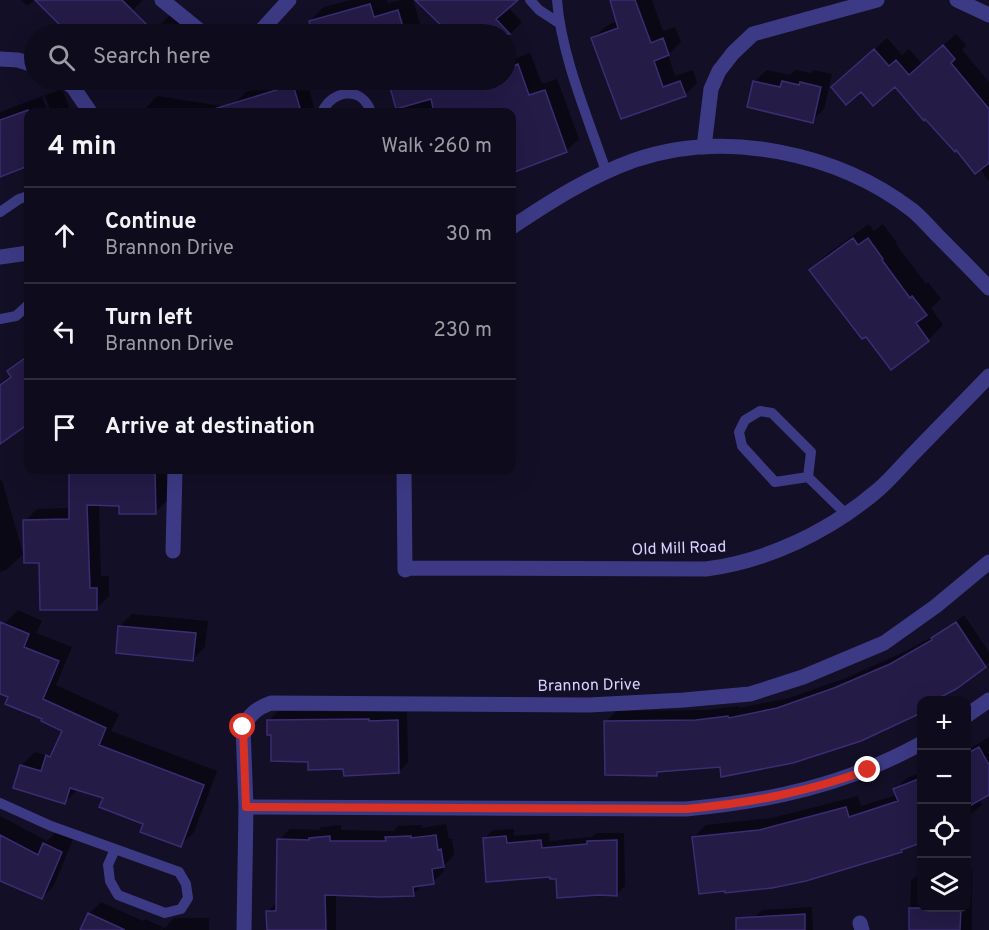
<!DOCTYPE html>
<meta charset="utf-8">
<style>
:root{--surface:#0e0b1c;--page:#171425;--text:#f1f3f6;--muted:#9b9ba3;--line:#2e2b3b}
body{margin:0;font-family:Overpass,sans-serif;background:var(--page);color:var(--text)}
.controls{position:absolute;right:18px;bottom:18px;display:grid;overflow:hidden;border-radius:12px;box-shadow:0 6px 24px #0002}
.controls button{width:54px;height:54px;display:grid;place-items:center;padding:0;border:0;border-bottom:2px solid var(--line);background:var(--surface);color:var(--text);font:30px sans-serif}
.stop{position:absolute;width:18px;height:18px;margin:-14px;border:4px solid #d93025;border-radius:50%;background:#fff}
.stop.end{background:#d93025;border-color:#fff;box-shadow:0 2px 6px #0008}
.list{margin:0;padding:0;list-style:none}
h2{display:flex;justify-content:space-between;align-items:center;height:78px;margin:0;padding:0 24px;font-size:26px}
h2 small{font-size:20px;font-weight:400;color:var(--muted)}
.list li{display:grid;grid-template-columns:39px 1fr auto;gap:18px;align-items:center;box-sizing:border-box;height:96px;padding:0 24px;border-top:2px solid var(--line)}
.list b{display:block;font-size:22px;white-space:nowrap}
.list p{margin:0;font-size:20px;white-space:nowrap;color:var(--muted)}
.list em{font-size:20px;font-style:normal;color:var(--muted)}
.icon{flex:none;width:33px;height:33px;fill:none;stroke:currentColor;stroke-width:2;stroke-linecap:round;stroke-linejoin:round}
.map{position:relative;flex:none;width:989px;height:930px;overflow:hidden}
.search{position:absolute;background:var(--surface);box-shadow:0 6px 24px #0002;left:24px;top:24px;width:492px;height:66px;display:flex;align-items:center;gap:15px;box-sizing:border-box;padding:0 21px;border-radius:33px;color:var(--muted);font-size:22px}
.panel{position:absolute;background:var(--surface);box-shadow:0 6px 24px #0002;left:24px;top:108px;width:492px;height:366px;border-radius:12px}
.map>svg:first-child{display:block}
.shadow{fill:#0007}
.building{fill:#241b47;stroke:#3b2d73;stroke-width:1.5}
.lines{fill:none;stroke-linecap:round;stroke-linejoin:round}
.lane{stroke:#3d3a85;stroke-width:10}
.street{stroke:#3d3a85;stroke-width:15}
.route{stroke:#d93025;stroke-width:8}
.labels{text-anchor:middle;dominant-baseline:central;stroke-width:6;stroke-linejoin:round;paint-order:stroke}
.street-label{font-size:16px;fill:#d9d4ff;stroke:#130f26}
</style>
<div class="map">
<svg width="989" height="930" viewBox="0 0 989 930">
<rect width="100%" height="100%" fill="#130f26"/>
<path class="shadow" d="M21 0H34L27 6Z
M37 0H143L108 34H71Z
M351 0H387L388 3 401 0H413L423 34H314L310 21 324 7Z
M421 0H515L508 7 522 22 506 38V34H453Z
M612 0H652L663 31 675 27 681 42 668 55 675 76 693 70 697 83 685 95 621 117 593 38 606 26 618 21Z
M176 9 201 34H150L164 21Z
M956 34 966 45 962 50 989 82V181L980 169 895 85 861 90 833 87 887 38 902 55 909 49 922 64Z
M530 53 542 84 557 79 579 139 566 151 512 171V112H486L474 81 476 80H506V62Z
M767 70 790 75 795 70 811 73 814 70 832 74 824 109 812 121 754 82Z
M287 80H307L315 112H236L234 104 246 92Z
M389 80H468L476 112H398Z
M62 89 71 112H51L45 96 42 97 48 112H28V164L0 175V112Z
M157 96 221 106 220 112H144L145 109Z
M869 224 874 231 883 224 897 243 896 244 926 284 928 282 941 299 931 308 943 325 928 340 891 368 866 335 811 270 826 255Z
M28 354V422L0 442V383L11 375 9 371Z
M71 470H167L168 500 155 512 120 504H99L101 576H109V596L97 608 41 561 25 521 37 509 70 508Z
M2 480 23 554 6 570 0 572V481Z
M18 610 42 621 36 633 72 647 56 685 119 714 111 731 217 771 194 832 180 846 105 797 78 789 65 802 21 766 35 752 48 756 55 748 64 730 10 696 0 692V634L4 624Z
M132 614 208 621 205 647 193 659 120 626Z
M964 615 989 652V662L985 666 940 634Z
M932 637 957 681 932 700H922V711L860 740 721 766 660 771 656 775 606 722 616 711 708 710 739 706V708L789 698 846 678 902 653Z
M278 711 407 712 408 762 399 772 345 767 309 760 273 734 268 721Z
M989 737V793L979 799 982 805 966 818V751Z
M922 772V841L880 857 694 837 706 825 772 818 858 796 861 806 897 795 895 790 907 778Z
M0 816 47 841 56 832 73 839 54 885 42 898 0 880Z
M446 824 449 839H452L454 855 444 866V871L433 882 424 884 413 894H336V930H268V911L277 902 279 840 290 829 319 830 321 827 341 825V830L394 831 398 826 421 825 422 828Z
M514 829V836L549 833 550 841 592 837 596 833H624L625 886 617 894 557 877 485 838 493 830Z
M922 870V908H966V870H972V930H910L911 881Z
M101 902 143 921 145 919 165 928 174 918H209V930H162V928L161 930H82L89 914Z
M812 907 813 930H755L754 918 762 910Z"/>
<path class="building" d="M35 0H122L156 34H69Z
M415 0H518L496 19 510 34H454L449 28 446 30Z
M610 0H635L651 43 663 38 669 55 654 61 663 87 680 81 686 96 621 119 591 38 618 28Z
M370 4 374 17 398 10 405 34H312L309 21Z
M943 45 955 59 951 63 989 109V163L975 174 956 150 955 152 925 119 924 121 895 87 873 106 861 92 846 105 831 87 874 49 889 66 896 60 909 75Z
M518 64 529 95 545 90 567 152 512 173V112H434L431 99 396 109 388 80H460L449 89 476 80H506V69Z
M753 81 780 87 782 81 799 85 800 82 821 87 813 123 747 107Z
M293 85 300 108 286 112H215L214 109Z
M28 110V166L0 177V120Z
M853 238 858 245 868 238 883 259 882 260 910 298 912 296 927 315 916 323 929 341 891 370 866 337 862 339 809 270Z
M28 356V424L0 444V385L11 377 7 371Z
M69 470H155L156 514H119V506L87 505 90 588H97V610H40L39 563H24L23 520 69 519Z
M0 622 29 634 24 647 59 661 43 699 106 728 99 745 204 785 181 847 140 832 143 824 99 807 103 798 70 788 65 804 13 788 20 765 41 771 46 755 50 757 62 731 41 721 42 719 5 704 8 697 0 694Z
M956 622 986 667 956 689 935 700H921V713L861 741 793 763 721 777 720 767 657 772V776L605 775 604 721 696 720 728 716 729 718 777 708 834 688 890 664 932 640 931 638Z
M118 626 196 633 193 661 116 653Z
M369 719V721L398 720 399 773 344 776 343 769 308 770V762L271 761V735H267V720Z
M979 747 989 765V795L966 808V754Z
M921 778V843L901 850 902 852 806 881 772 888 725 893V891L699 894 692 837 759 830 846 807 849 817 898 801 893 789Z
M0 835 38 855 43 843 62 852 42 899 0 881Z
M436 835 438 850 441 849 444 867 432 869 434 884 413 887 414 896 381 897 325 895 326 930H267L266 911H276L277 839 309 840V838L330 836V841H386L385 837 411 836V838Z
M506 836 507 843 541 840 542 848 587 844V841L617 840V896L599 895 557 898 556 879H550V877L486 882 483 838Z
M909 908H961L960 930H909Z
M88 913 125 930H80Z
M805 914V930H736V918Z"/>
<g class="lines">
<path class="lane" d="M530 0 539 10 559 23
M557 0C561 55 588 118 606 171
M322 112C333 89 362 86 371 112
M0 212 19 199 28 196
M0 319 16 316 28 305
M760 411 772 413 811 452 808 477 775 482 742 446 739 432 745 420Z
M808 477 846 514
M0 803 51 826 179 872 186 884 188 898 181 909 165 913 118 895 110 881 108 865 115 849"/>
<path class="street" d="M162 0 204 34
M957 0 989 15
M258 34 289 0
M0 59 18 60 34 65
M63 80 73 87 90 112
M704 147 711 89 719 71 733 53 753 34 877 0
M512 227C551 201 590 176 635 160 725 129 838 153 912 210 921 217 929 227 938 236 955 253 972 270 989 288
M0 257 28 253
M404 470 405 570 411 568 706 569C768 561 830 531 878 490 891 479 903 464 916 451 940 426 965 401 989 376
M173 551 175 470
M966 716 989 700
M246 807 686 809C771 801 846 785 922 743
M860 923 862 930
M244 930 246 807 243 727C250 714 257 708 271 703L589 705 684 700 750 694 803 677 884 643 936 606 989 562"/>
</g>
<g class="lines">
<path class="route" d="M243 727 246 807 686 809C751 803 807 792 868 770"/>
</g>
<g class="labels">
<g class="street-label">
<text transform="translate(679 549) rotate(-2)">Old Mill Road</text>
<text transform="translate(589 686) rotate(-1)">Brannon Drive</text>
</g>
</g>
</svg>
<div class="controls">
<button>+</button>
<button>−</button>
<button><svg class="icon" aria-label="locate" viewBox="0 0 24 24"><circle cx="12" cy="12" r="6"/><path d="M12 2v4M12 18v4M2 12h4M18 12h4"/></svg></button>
<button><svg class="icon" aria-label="layers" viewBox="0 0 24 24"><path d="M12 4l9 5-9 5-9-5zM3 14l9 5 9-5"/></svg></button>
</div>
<div class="stop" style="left:243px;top:727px"></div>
<div class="stop end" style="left:868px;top:770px"></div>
<div class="search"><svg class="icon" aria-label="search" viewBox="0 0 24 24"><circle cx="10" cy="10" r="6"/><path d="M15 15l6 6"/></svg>Search here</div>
<section class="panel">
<h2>4 min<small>Walk · 260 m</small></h2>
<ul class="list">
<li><svg class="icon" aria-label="ahead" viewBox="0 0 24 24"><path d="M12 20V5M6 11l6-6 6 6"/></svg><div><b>Continue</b><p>Brannon Drive</p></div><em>30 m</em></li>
<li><svg class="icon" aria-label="left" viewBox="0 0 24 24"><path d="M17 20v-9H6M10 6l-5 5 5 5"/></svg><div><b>Turn left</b><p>Brannon Drive</p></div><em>230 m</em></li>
<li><svg class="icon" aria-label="arrive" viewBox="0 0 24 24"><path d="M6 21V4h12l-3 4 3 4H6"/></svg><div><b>Arrive at destination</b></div></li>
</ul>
</section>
</div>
